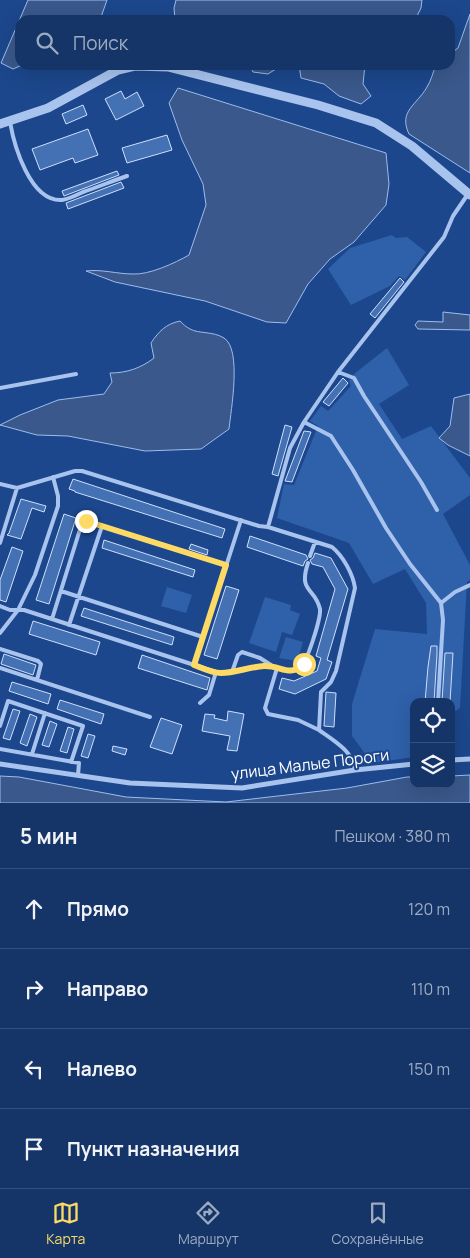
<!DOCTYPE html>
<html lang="ru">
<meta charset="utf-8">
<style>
:root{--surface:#153569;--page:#1e3d6f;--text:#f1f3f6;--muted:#9dabc0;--line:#34507d;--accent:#fdda66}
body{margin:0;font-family:Manrope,sans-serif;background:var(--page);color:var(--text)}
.controls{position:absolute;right:15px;bottom:15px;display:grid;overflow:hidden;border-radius:10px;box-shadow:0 5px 20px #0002}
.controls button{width:45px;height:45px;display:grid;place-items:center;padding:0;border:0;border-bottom:1px solid var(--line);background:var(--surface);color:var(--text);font:25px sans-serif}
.stop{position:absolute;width:15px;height:15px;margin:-11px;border:4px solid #fdda66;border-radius:50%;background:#fff}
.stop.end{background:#fdda66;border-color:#fff;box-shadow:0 1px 5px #0008}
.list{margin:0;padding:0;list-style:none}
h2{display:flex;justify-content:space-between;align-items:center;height:65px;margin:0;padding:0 20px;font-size:21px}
h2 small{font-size:16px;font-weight:400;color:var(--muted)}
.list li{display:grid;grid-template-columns:32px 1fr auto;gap:15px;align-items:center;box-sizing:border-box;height:80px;padding:0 20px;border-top:1px solid var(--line)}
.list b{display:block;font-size:19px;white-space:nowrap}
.list em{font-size:16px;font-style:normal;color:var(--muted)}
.icon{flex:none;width:28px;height:28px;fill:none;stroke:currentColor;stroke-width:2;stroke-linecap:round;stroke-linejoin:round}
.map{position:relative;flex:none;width:470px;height:803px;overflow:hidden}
.search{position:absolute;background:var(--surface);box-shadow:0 5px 20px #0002;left:15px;right:15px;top:15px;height:55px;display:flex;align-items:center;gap:12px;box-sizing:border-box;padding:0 18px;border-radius:15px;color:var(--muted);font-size:19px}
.sheet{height:385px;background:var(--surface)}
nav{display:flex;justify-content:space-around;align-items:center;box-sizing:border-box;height:70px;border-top:1px solid var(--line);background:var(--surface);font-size:14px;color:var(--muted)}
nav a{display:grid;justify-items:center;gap:2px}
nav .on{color:var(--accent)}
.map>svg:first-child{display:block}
.green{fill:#2f60aa}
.water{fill:#3a588b;stroke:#9bbdef}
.building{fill:#4470b4;stroke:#cedff9}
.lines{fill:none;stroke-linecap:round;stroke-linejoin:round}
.service{stroke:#a8c3ed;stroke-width:4}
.minor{stroke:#a8c3ed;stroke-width:5}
.tertiary{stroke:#a8c3ed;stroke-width:9}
.route{stroke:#fdda66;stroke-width:6}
.labels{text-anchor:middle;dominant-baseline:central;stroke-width:4;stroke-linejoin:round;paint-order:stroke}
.street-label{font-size:16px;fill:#fff;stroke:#1c478c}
</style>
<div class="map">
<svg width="470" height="803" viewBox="0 0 470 803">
<rect width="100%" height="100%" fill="#1c478c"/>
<path class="green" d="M392 235 396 238 407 237 426 252 405 280 399 276 390 286 351 305 328 269 350 248Z
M387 348 409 385 379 404 402 439 431 426 470 478V495L443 514 470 565V580L467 582 460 708 451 714V702H414V757L372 763 352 736V704L375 629 427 634 426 603 405 569 373 584 349 543 277 518 284 484 294 485 318 426 310 421 321 406 328 411 351 386 349 381 354 374Z
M167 587 192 595 186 613 161 606Z
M265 597 291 605 290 610 300 614 292 635 282 632 276 652 249 643Z
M286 637 303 642 297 661 279 658Z"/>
<path class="water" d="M28 0H107L100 20H20V65H22L13 69 1 63Z
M176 0H422L421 8 415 20H175L174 8Z
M470 14V173L409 134C398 111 417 105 427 87 431 81 433 72 436 65H450V54L458 48Z
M249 65H282L268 74 253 72Z
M299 65H365L363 84 371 96 361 104 339 96 324 84 301 78Z
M178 88 386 153 389 184 386 205 354 242 330 259 308 284 286 323 267 322 205 301 115 282 86 271C102 269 117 274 133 274 149 275 175 263 189 255L206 205 203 184 182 140 169 103Z
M443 312 470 315V330L418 329 415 325 418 321 443 322Z
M180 321C183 324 186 327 190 329 199 334 213 331 224 338 242 349 231 410 229 429L201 449 145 451 68 436 37 435 0 425 20 415 58 400 104 394 112 382 110 373C127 373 141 368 154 358L151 343C159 331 166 324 180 321Z
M470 394V456L448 445 439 438 450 426 454 398Z
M470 775V803H0V776L19 777 126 797 226 802 347 788 407 777H414V784H451V776Z"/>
<path class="building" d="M121 91 125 99 137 92 144 106 116 120 105 99Z
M83 105 87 115 66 124 62 114Z
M88 129 98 155 75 163 73 158 40 170 32 149Z
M167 135 172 150 127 163 122 148Z
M117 171 119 175 64 196 62 191Z
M121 182 124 188 68 209 66 203Z
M400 278 404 282 375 318 370 314Z
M343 378 348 383 329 406 323 402Z
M285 425 292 427 278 476 272 474Z
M304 431 311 432 292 482 285 481Z
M73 479 225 529 222 538 75 492V491L69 489Z
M21 499 46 506 44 512 32 508 21 539 7 535 9 533Z
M64 514 76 518 49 604 36 600Z
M250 536 306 555 308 559 305 561 303 566 247 547Z
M104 540 195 570 193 577 102 548Z
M191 544 208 550 207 555 189 549Z
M12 547 23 551 6 602 0 600V580Z
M315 553 331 558 348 589 327 660 332 662 326 679 295 694 279 689 282 678 294 681 317 671 321 658 316 656 335 589 323 567 312 564 310 560 313 558Z
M226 586 239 590 217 659 204 655Z
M84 608 174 637 172 645 81 616Z
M33 621 100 642 96 655 29 634Z
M431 646H437V654L434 702H425L428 667Z
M445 653H453L450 702H442Z
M4 654 36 665 33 675 1 664Z
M142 655 210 678 207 690 138 668Z
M12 682 51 694 48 704 9 691Z
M326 692 336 693 334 727 324 726Z
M60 700 104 714 101 724 57 709Z
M13 709 20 711 10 740 3 738Z
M228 711 244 714 237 751 227 750 230 736 202 731 205 714 215 715 214 718 227 721Z
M30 714 37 717 27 746 20 743Z
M161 718 182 725 172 754 150 747Z
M50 721 57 724 49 747 42 745Z
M68 727 74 729 67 753 60 751Z
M88 734 95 736 88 758 81 756Z
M113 746 127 749 125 755 112 751Z"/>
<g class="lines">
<path class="service" d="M10 122C14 145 30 202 62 200 69 199 77 195 83 192 98 187 112 181 127 176
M338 372 354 378 364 396 421 482 437 510
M0 388 76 374
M304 422 331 436 353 470 386 528 410 564 441 603 443 620 438 702
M0 484 17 488 75 471H82L259 526 268 527 332 547C343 556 353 574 355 588L336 671 331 682 321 692 319 730C333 740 353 751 355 770
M268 527 290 448 304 422 338 372 444 237 453 216 468 194
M0 543 17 488
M310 556 315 542
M61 591 203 637
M441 603 455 592 470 585
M0 606 10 610H24L216 672C237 675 257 662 277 668L265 708 268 714 298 720 319 730
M52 619 82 523 86 521 226 565
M69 625 102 526
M0 633 18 610 35 575 58 506V496L53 477
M0 649 38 661 41 664 37 680
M194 665 241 520
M0 668 150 717
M277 668C285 670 293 673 300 668 307 663 321 618 320 609 315 587 298 593 308 563
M232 672 238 655 242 652 260 658 271 665
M200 703 209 695 216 672
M0 726 8 701 83 726 71 762
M0 749 79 763 78 775
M32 754 45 713"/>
<path class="minor" d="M451 760 470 759
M0 764 130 783 242 788 355 770 414 764"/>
<path class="tertiary" d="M0 124 48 108 118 70 135 66 168 67 318 105 376 123 412 146 470 195"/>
</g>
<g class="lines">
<path class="route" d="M86 521 226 565 194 665C202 668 212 673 221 673 235 673 249 667 264 666 281 665 289 678 304 664"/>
</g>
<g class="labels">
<g class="street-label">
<text transform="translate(310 764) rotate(-7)">улица Малые Пороги</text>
</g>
</g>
</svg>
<div class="controls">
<button><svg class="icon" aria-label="locate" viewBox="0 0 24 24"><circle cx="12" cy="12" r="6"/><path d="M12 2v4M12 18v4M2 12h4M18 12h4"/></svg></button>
<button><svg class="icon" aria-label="layers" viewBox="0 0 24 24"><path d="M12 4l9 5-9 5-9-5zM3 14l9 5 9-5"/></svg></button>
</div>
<div class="stop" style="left:304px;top:664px"></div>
<div class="stop end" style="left:86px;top:521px"></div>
<div class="search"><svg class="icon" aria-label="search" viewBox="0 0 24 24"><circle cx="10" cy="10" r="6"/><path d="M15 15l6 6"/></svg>Поиск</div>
</div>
<section class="sheet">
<h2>5 мин<small>Пешком · 380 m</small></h2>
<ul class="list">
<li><svg class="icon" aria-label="ahead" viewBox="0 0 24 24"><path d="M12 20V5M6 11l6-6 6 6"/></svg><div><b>Прямо</b></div><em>120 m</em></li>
<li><svg class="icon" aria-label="right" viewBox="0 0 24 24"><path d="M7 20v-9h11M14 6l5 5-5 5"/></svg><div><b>Направо</b></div><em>110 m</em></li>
<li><svg class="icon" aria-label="left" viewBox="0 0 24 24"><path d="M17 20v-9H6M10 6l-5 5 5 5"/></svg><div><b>Налево</b></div><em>150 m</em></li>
<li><svg class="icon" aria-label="arrive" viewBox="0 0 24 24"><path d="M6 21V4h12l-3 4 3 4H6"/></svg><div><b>Пункт назначения</b></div></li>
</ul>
</section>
<nav>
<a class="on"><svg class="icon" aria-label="map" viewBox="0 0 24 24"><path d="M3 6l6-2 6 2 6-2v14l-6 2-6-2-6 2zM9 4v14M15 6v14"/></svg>Карта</a>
<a><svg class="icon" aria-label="directions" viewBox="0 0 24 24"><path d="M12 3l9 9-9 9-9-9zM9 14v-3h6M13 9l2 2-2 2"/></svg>Маршрут</a>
<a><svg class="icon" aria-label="saved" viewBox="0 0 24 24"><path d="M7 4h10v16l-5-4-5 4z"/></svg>Сохранённые</a>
</nav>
